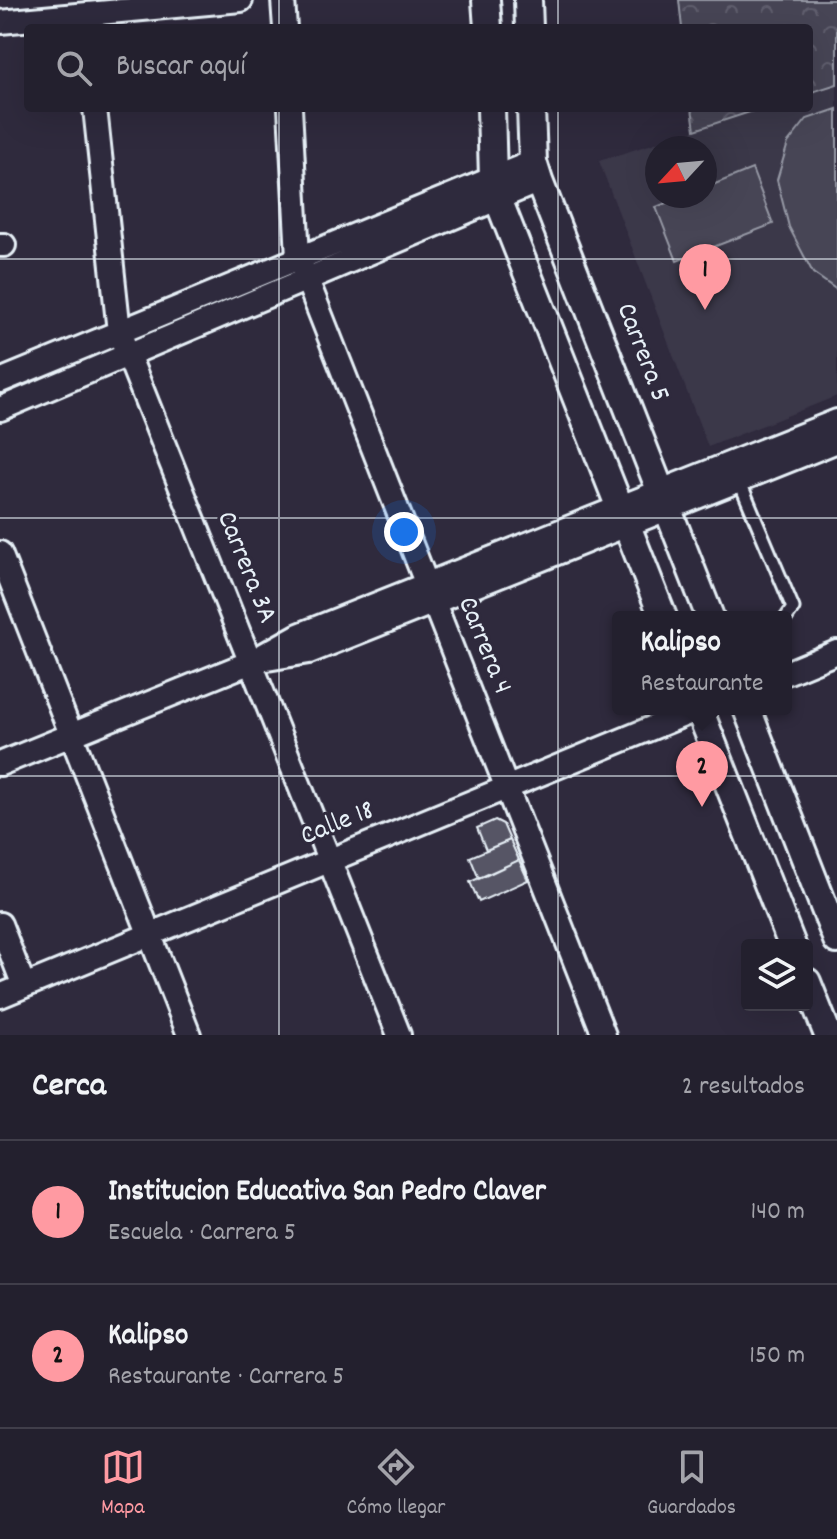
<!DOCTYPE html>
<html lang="es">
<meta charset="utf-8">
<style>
:root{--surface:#23202e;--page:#2b2836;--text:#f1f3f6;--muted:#a3a3aa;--line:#403e4a;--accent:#ff9aa2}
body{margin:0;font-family:Dekko,sans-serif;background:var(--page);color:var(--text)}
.controls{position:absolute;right:24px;bottom:24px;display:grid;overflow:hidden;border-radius:8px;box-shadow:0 8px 32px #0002}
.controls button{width:72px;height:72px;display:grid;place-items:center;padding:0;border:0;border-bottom:2px solid var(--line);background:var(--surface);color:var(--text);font:40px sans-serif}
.compass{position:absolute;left:645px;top:136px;width:72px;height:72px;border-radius:50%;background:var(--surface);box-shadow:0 8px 32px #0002;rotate:244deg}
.you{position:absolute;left:404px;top:532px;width:28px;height:28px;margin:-20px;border:6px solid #fff;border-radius:50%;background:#1a73e8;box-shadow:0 0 0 12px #1a73e833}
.badge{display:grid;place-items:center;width:52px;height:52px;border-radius:50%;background:var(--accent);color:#111;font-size:26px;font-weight:700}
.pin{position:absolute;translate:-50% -66px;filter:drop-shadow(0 2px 4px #0008)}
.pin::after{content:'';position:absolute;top:42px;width:28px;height:24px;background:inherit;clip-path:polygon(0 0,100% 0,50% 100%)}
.popup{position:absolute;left:612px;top:611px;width:180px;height:104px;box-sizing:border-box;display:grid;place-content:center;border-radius:8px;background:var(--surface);filter:drop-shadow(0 2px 6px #0005);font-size:26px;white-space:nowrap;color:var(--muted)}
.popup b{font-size:30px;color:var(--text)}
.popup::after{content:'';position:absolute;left:50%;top:100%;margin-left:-16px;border:16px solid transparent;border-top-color:var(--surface)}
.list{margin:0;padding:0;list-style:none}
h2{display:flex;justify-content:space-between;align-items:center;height:104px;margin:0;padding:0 32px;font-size:34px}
h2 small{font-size:26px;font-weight:400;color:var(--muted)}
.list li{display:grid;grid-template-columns:52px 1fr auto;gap:24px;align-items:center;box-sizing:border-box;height:144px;padding:0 32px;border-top:2px solid var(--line)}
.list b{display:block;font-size:30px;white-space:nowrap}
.list p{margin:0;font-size:26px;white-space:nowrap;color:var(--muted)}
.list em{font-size:26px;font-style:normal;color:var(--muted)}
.icon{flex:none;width:44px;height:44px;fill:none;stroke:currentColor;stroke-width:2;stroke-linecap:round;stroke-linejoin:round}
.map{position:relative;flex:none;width:837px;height:1035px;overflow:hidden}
.search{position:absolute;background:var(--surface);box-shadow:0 8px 32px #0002;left:24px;right:24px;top:24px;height:88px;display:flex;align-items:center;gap:20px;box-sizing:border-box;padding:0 28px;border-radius:8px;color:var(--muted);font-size:30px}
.sheet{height:392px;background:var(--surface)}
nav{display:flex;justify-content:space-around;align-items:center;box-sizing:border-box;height:112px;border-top:2px solid var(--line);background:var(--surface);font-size:22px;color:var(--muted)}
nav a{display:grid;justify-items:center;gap:4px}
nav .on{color:var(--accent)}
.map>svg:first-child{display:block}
.built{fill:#3b3749;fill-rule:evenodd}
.grass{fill:#464455;stroke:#979aa6;stroke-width:2}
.forest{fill:url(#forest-crowns);stroke:#979aa6;stroke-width:2}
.building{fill:#575565;stroke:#e8f1f8;stroke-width:2}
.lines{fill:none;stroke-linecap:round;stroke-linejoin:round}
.service-casing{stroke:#e8f1f8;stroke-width:17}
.minor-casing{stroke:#e8f1f8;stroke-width:28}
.tertiary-casing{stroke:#e8f1f8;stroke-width:32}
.service{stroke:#2f2a3d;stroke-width:11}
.minor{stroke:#2f2a3d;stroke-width:22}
.tertiary{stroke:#2f2a3d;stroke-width:26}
.grid{fill:none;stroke:#e8f1f8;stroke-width:2;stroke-opacity:0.55}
.labels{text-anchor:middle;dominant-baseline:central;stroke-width:6;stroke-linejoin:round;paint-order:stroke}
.street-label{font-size:28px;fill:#e8f1f8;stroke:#2f2a3d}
</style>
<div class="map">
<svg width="837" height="1035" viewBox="0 0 837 1035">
<defs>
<pattern id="forest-crowns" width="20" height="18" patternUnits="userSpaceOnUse" patternTransform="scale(2)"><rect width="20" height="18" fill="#464455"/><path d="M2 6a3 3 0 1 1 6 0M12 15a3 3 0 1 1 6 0" fill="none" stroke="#615f6e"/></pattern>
</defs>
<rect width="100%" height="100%" fill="#2f2a3d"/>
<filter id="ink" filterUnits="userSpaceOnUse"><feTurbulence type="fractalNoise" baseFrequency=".0125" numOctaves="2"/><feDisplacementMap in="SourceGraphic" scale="16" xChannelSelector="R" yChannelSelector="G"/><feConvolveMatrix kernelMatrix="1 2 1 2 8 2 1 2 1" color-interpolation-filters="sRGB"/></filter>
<g filter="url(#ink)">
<path class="built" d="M837 84V396L708 447 599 161 763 108H809V93ZM657 148H705V196H657Z"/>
<path class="grass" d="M837 109V290L813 273 789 227 777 180 788 143 807 119Z
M752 169 773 224 677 261 656 207 684 196H705V188Z"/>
<path class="forest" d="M679 0H837V84L809 93V28H682Z
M692 108H762L695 130Z"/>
<path class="building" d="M495 820 503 824 510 840 486 850 477 828Z
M510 840 519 860 479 879 470 857Z
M519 860 528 880 479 902 470 882Z"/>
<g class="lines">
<g class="service-casing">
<path id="service" d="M739 480 793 608 786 618"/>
</g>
<g class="minor-casing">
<path id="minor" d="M283 0 285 28
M0 22 241 0
M95 108 119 332 399 1035
M290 108 298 257 604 1035
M0 245H4
M0 381 533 162
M0 409 539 181
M0 553 189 1035
M267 659 309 652 837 441
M786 673 837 652
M0 764 251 662 299 635 837 421
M0 924 24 986
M0 996 698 709"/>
</g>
<g class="tertiary-casing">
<path id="tertiary" d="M486 0 488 28
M528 0 529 28
M491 108 493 178 498 199 663 617
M531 108 533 162 539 181 710 617
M699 709 792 945
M747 709 837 940
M807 982 828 1035"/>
</g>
<use href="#service" class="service"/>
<use href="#minor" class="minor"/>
<use href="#tertiary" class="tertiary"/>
</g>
</g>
<path class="grid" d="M279 0V28M558 0V28M279 108V1035M558 108V1035M0 259H837M0 518H837M0 776H837"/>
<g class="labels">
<g class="street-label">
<text transform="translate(641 353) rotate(69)">Carrera 5</text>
<text transform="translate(245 568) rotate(68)">Carrera 3A</text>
<text transform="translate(483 646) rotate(68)">Carrera 4</text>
<text transform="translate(338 825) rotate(-22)">Calle 18</text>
</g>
</g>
</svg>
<div class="controls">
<button><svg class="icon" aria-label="layers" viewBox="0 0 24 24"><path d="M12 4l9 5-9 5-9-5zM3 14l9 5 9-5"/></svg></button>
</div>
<svg class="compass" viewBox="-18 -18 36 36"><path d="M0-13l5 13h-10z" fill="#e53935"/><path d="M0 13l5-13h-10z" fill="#a3a3aa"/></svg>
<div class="you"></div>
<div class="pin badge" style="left:705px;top:310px">1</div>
<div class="pin badge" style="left:702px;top:807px">2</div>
<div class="popup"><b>Kalipso</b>Restaurante</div>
<div class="search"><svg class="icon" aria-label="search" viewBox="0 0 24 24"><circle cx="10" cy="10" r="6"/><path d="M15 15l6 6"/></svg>Buscar aquí</div>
</div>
<section class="sheet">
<h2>Cerca<small>2 resultados</small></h2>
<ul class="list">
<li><span class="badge">1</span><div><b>Institucion Educativa San Pedro Claver</b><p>Escuela · Carrera 5</p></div><em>140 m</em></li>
<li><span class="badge">2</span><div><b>Kalipso</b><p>Restaurante · Carrera 5</p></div><em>150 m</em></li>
</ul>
</section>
<nav>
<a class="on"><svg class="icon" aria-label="map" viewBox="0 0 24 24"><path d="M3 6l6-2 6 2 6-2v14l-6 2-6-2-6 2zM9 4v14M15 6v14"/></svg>Mapa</a>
<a><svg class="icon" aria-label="directions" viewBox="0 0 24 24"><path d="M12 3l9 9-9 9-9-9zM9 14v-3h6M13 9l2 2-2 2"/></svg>Cómo llegar</a>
<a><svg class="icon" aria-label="saved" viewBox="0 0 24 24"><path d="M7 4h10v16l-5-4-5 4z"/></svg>Guardados</a>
</nav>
